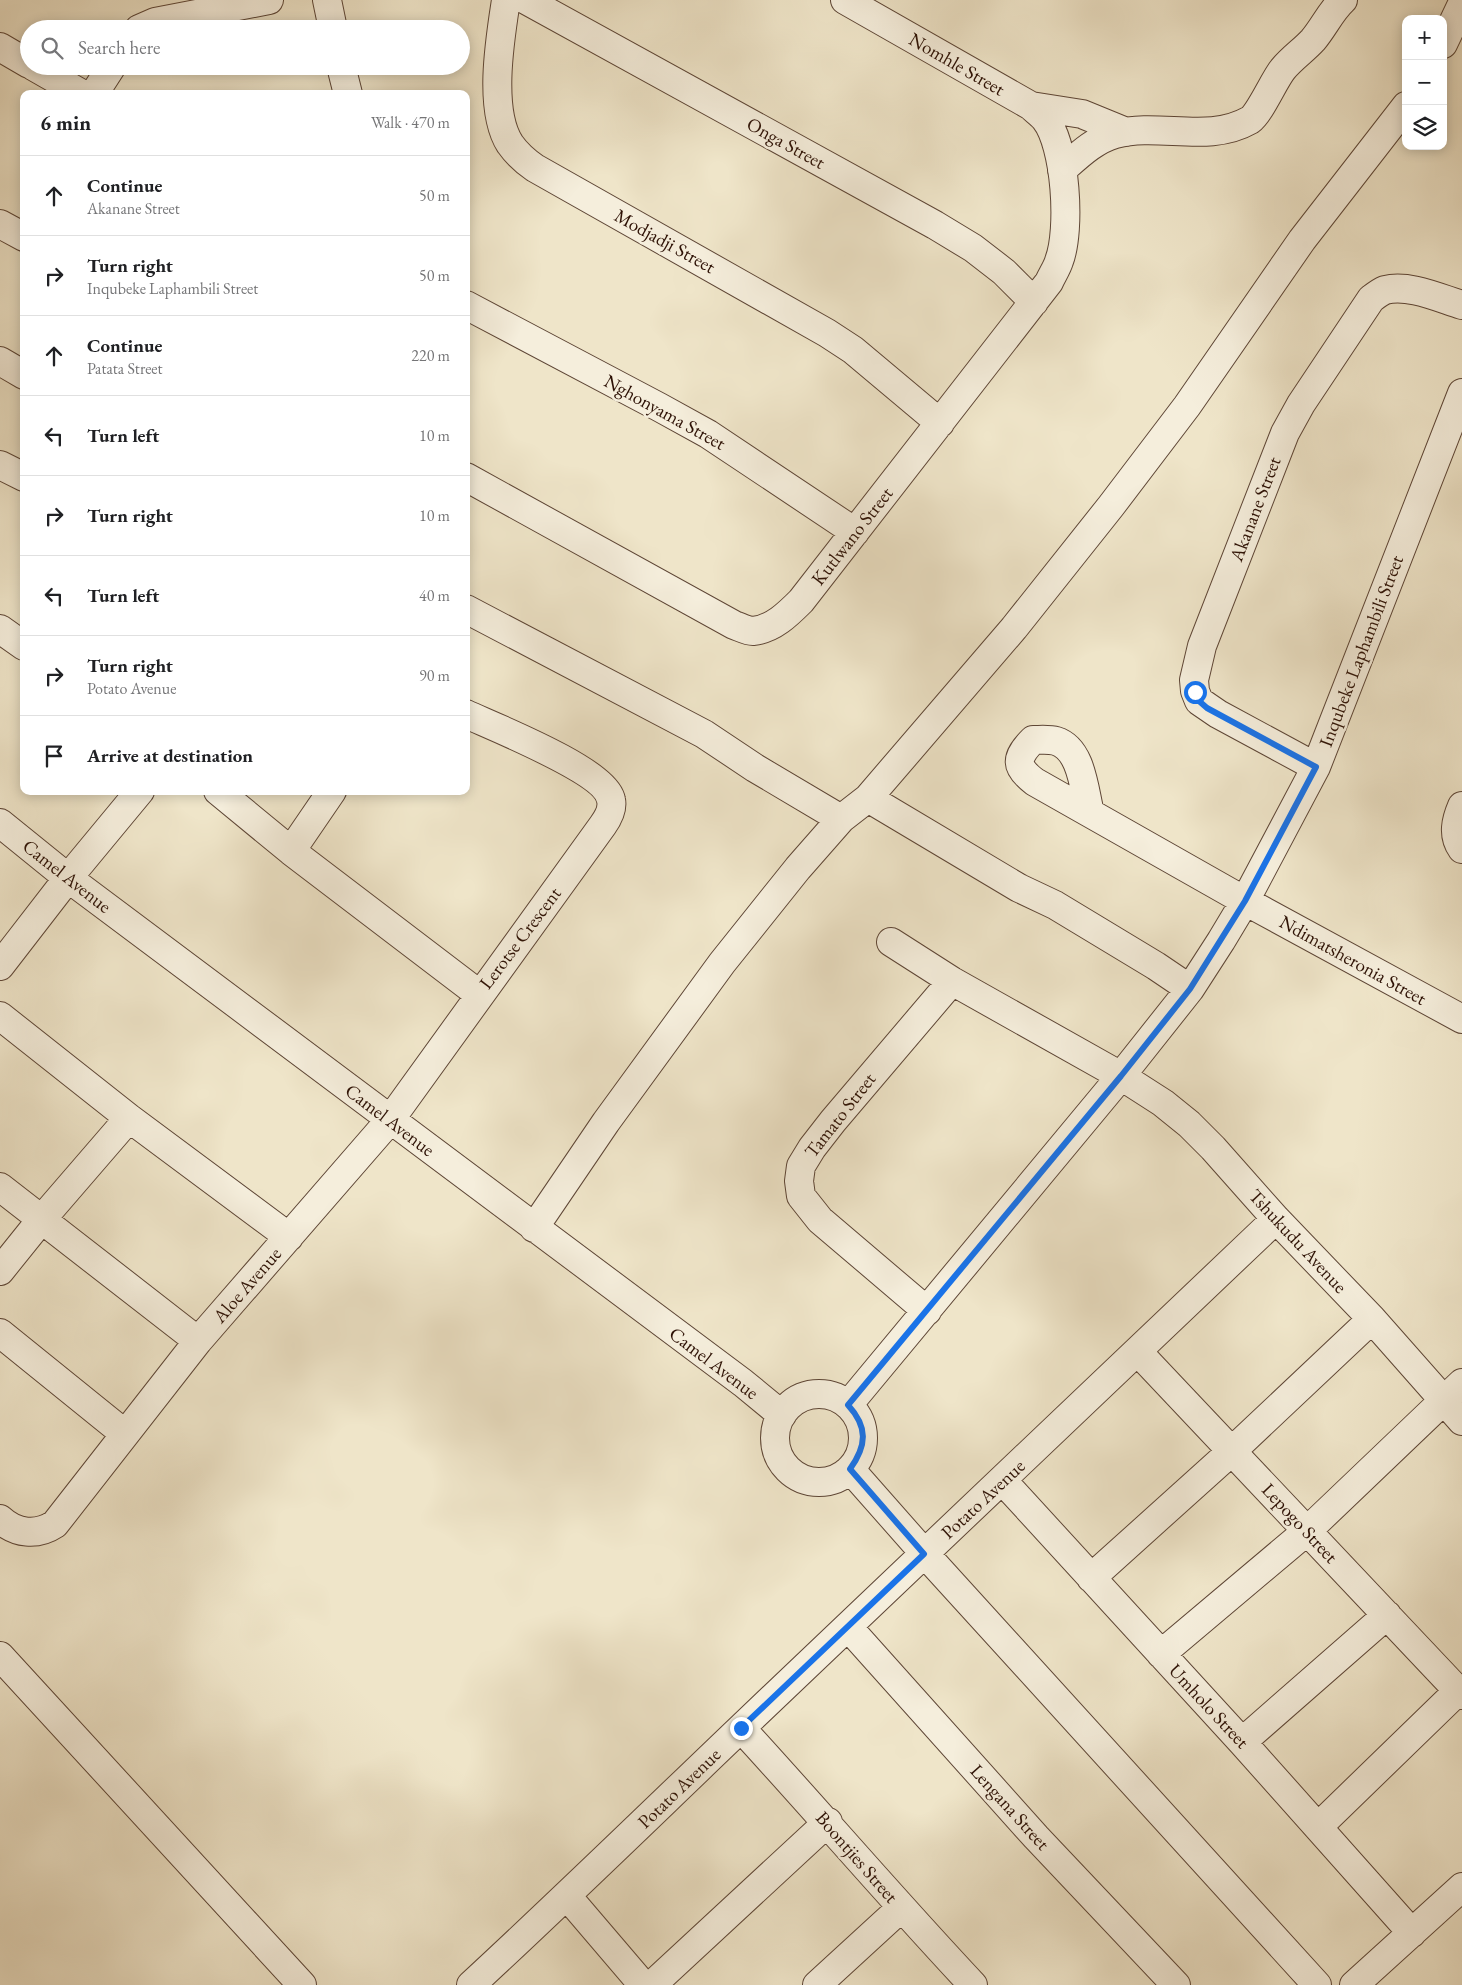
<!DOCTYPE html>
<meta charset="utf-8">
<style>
:root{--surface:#fff;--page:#f6f6f6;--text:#202124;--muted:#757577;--line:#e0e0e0}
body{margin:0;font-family:"EB Garamond",serif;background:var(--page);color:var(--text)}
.controls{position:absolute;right:15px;top:15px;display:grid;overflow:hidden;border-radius:10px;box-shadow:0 2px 12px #0003}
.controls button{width:45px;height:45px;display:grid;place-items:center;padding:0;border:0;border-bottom:1px solid var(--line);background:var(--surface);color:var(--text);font:25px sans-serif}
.stop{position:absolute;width:15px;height:15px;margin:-11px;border:4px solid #1a73e8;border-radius:50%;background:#fff}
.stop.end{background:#1a73e8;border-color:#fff;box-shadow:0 1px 5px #0008}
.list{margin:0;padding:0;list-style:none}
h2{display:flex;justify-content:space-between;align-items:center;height:65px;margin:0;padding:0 20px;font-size:21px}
h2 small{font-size:16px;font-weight:400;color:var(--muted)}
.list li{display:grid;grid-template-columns:32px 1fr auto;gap:15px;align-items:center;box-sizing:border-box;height:80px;padding:0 20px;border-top:1px solid var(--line)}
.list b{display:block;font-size:19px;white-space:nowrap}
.list p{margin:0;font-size:16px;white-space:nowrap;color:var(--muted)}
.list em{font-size:16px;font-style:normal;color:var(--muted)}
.icon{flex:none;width:28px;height:28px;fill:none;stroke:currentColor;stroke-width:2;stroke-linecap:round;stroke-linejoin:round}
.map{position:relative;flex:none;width:1462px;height:1985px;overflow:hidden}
.search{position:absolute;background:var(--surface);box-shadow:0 2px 12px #0003;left:20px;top:20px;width:450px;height:55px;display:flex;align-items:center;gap:12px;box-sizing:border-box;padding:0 18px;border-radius:28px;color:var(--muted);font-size:19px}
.panel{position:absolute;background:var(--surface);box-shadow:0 2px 12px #0003;left:20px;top:90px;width:450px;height:705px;border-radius:10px}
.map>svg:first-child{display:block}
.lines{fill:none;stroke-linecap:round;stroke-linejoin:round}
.minor-casing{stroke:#5e4636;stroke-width:30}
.minor{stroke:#f5eedc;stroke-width:28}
.route{stroke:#1a73e8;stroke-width:6}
.labels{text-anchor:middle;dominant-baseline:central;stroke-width:5;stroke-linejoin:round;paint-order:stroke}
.street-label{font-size:19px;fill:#2d1105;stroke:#f5eedc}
</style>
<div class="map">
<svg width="1462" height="1985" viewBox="0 0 1462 1985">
<rect width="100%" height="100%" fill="#efe5c9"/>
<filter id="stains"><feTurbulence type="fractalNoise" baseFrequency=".004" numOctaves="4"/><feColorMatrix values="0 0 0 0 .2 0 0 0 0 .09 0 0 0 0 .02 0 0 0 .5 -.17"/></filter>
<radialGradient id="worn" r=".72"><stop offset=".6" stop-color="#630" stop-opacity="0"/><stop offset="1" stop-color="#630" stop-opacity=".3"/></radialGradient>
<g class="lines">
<g class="minor-casing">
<path id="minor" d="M327 0 333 29
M506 0C500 39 488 110 510 144 517 154 525 161 535 168L827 333 853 350 940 423
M526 0 935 225 973 248 1004 272 1034 302
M139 29 155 22 269 0
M1443 44 1462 4
M0 47 29 64
M33 66 82 94
M341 66 348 94
M94 94 112 66
M1031 106 1082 114 1126 132
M1062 170C1078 156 1094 140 1115 134 1160 122 1208 144 1250 120 1260 113 1274 80 1283 69 1292 58 1304 50 1313 40 1324 27 1331 11 1343 0
M0 224 24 237
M466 305 659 407 708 434 855 532
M0 361 24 375
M0 465 24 477
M466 477 734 625C740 627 747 631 753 631 773 629 788 614 801 601L1049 282C1052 275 1057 268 1059 261 1071 230 1066 145 1045 119 1041 114 1035 110 1031 106L845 0
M466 609 704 734 755 768 841 819
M0 629 24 646
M1316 767 1218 714 1199 701 1195 691 1194 680 1202 646 1285 433 1301 404 1371 299C1375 296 1380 292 1385 290 1409 284 1439 298 1462 305
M218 791 291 851 480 995
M868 798 1019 888 1055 905 1156 966 1190 989
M1462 806C1456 820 1452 835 1462 849
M1090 813C1084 790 1082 749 1056 741 1049 739 1040 740 1033 740 1015 758 1015 767 1035 782L1245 901 1462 1019
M0 823 68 878 743 1383 782 1415
M291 851 332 791
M891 942 952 981 1121 1076 1163 1103 1189 1124 1213 1148 1276 1219 1372 1319 1462 1421
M0 966 68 878 140 791
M0 1016 129 1118 289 1237
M0 1187 198 1341
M534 1228 606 1122 722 963 798 868 841 819 868 798 1014 628 1111 506 1187 406 1302 240 1406 106
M0 1271 41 1220 129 1118
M927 1311 820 1220 801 1196 799 1181 801 1166 812 1148 833 1121 952 981
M0 1333 125 1434
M1138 1352 1462 1695
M775 1438a44 44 0 1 1 88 0a44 44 0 1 1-88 0Z
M848 1405 1121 1076 1190 989 1221 941 1245 901 1316 767 1462 393
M850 1469 925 1554 1317 1985
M1003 1481 1242 1742 1412 1933
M0 1519C16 1534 37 1536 55 1524L198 1341 390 1120 603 825C608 818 613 809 611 800 606 771 494 727 466 714
M1091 1578 1232 1451 1372 1319
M848 1627 1036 1837 1176 1985
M1161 1654 1307 1531 1462 1383
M0 1656 302 1985
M741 1728C819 1813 894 1901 973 1985
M1242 1742 1387 1615
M1319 1826 1458 1691
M567 1896 643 1985
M471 1985C563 1900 652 1813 742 1727 920 1557 1099 1389 1276 1219
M652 1985 828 1822
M817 1985 901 1908
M1354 1985 1462 1887"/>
</g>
<use href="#minor" class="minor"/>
</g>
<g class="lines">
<path class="route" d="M741 1728 924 1554 850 1469C867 1445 868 1427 848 1405L1121 1076 1190 989 1245 901 1316 767 1207 708 1199 701 1195 692"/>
</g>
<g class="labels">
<g class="street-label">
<text transform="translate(957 64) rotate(30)">Nomhle Street</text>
<text transform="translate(786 143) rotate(29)">Onga Street</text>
<text transform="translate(665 241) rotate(29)">Modjadji Street</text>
<text transform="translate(665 412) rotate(29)">Nghonyama Street</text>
<text transform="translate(1255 509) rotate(-69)">Akanane Street</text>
<text transform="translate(852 536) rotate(-52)">Kutlwano Street</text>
<text transform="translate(1361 651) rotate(-69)">Inqubeke Laphambili Street</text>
<text transform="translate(67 876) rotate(38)">Camel Avenue</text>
<text transform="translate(520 938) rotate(-53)">Lerotse Crescent</text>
<text transform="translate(1353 960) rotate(29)">Ndimatsheronia Street</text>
<text transform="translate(840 1115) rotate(-52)">Tamato Street</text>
<text transform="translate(390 1120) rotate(37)">Camel Avenue</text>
<text transform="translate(1298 1241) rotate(47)">Tshukudu Avenue</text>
<text transform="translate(247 1285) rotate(-49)">Aloe Avenue</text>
<text transform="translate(714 1363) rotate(37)">Camel Avenue</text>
<text transform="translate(983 1499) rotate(-43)">Potato Avenue</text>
<text transform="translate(1300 1523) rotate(47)">Lepogo Street</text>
<text transform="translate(1209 1706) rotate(47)">Umholo Street</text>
<text transform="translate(679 1788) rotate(-44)">Potato Avenue</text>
<text transform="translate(1010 1807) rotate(48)">Lengana Street</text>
<text transform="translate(857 1857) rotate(49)">Boontjies Street</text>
</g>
</g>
<rect width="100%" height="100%" filter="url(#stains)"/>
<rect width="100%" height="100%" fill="url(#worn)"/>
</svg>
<div class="controls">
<button>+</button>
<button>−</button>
<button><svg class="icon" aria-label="layers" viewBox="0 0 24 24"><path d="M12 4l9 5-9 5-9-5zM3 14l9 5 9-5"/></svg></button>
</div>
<div class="stop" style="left:1195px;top:692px"></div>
<div class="stop end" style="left:741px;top:1728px"></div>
<div class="search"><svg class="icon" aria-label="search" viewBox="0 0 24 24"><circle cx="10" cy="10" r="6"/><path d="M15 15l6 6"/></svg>Search here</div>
<section class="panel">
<h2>6 min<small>Walk · 470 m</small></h2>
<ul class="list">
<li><svg class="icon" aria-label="ahead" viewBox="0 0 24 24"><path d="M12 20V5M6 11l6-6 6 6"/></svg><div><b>Continue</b><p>Akanane Street</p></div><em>50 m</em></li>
<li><svg class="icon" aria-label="right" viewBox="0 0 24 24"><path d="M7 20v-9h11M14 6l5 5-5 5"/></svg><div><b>Turn right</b><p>Inqubeke Laphambili Street</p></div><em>50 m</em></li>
<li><svg class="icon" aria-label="ahead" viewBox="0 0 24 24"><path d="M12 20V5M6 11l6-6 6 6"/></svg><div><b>Continue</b><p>Patata Street</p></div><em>220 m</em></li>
<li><svg class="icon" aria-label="left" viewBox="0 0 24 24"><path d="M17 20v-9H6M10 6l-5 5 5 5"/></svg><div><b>Turn left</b></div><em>10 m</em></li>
<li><svg class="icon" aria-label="right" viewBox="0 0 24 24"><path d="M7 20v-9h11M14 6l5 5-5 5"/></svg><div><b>Turn right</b></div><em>10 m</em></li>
<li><svg class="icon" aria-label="left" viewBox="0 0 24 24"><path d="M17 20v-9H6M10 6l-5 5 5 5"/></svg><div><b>Turn left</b></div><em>40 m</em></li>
<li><svg class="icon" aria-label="right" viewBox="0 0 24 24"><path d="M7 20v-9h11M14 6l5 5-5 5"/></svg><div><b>Turn right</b><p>Potato Avenue</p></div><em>90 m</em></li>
<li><svg class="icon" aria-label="arrive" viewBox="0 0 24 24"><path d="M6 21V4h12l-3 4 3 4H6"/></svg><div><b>Arrive at destination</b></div></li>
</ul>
</section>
</div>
